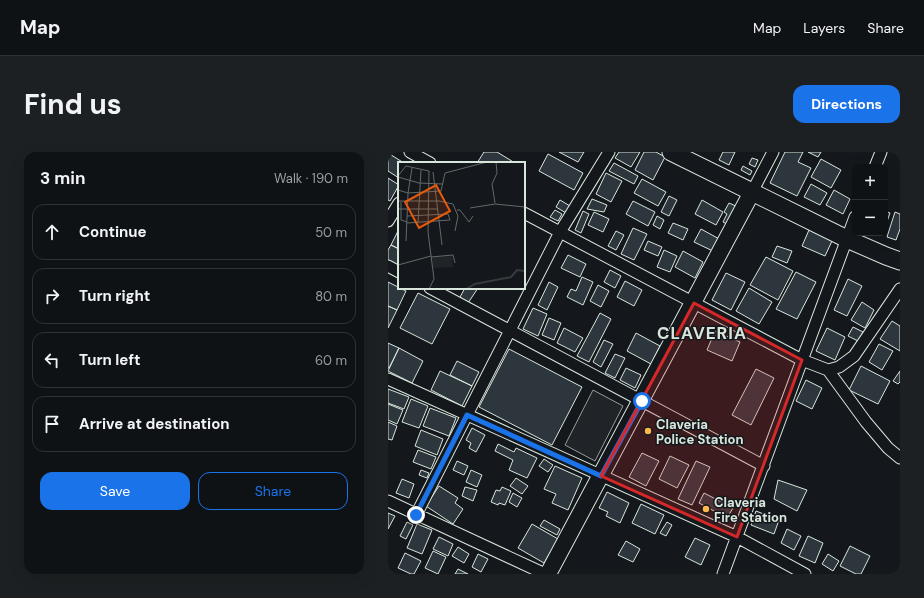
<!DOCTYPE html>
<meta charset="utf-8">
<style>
:root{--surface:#0f1215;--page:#1d2022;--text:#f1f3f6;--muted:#9b9ea0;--line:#2f3234;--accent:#1a73e8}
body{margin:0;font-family:"DM Sans",sans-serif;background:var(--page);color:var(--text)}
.controls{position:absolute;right:12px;top:12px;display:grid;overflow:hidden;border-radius:8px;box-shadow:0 4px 16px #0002}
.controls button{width:36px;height:36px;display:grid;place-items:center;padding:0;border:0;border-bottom:1px solid var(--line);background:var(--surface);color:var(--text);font:20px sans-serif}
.stop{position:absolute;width:12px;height:12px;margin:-9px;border:3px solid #1a73e8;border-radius:50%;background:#fff}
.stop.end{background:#1a73e8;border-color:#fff;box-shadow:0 1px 4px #0008}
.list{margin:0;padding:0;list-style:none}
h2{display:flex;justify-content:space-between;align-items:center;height:52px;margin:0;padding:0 16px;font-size:17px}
h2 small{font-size:13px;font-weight:400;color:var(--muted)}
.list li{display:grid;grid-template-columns:26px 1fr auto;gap:12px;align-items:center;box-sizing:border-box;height:56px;margin:0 8px 8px;padding:0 8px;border:1px solid var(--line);border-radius:12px}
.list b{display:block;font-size:15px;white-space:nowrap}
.list em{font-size:13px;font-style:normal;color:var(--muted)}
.actions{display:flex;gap:8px;padding:12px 16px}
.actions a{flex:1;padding:9px 0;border:1px solid var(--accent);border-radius:12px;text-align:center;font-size:14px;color:var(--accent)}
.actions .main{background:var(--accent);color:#fff}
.icon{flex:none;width:22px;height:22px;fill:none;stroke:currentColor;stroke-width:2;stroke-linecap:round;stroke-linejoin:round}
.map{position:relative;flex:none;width:512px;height:422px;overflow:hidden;border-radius:12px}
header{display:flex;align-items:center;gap:24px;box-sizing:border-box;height:56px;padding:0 20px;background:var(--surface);border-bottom:1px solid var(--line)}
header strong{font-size:19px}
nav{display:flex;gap:22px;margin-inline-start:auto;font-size:14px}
.intro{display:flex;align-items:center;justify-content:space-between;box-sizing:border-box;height:96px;padding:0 24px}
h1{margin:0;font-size:28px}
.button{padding:10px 18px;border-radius:12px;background:var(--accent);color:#fff;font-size:14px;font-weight:700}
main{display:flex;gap:24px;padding:0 24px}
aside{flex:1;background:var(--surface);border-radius:12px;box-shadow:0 4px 16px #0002}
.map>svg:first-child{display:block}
.green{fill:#202428;stroke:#939e99}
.building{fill:#2c363c;stroke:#d8e6dc}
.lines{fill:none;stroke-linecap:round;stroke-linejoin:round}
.street-casing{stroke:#d8e6dc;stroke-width:13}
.secondary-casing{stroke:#d8e6dc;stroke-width:18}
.primary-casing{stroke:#d8e6dc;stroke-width:19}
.street{stroke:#14181c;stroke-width:11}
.secondary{stroke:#14181c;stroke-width:16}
.primary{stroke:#14181c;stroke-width:17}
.route{stroke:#1a73e8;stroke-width:5}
.marked{fill:#d62828;fill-opacity:0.2;stroke:#d62828;stroke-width:3;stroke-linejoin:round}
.poi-dot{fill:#ffb74d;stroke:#14181c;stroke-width:1.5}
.labels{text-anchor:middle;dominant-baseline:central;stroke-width:3;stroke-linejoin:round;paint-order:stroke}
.poi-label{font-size:13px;font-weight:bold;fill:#d8e6dc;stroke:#14181c;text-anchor:start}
.district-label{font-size:17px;font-weight:bold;letter-spacing:1px;fill:#d8e6dc;stroke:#14181c}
.inset-river{fill:none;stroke:#363b3e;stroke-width:2}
.inset-road{fill:none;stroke:#626a69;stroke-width:1}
.view{fill:#e8590c;fill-opacity:0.15;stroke:#e8590c;stroke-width:2}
.inset-edge{fill:none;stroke:#d8e6dc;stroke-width:2}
</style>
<header>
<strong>Map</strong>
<nav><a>Map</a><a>Layers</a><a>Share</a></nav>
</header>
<div class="intro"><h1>Find us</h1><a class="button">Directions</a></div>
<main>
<aside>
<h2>3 min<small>Walk · 190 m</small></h2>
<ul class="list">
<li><svg class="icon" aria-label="ahead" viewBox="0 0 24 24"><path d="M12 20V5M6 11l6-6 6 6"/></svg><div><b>Continue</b></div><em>50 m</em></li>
<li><svg class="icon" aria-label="right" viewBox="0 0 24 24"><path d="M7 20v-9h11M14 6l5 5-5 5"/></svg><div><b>Turn right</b></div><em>80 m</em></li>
<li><svg class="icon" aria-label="left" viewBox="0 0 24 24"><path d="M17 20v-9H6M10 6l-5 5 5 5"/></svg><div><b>Turn left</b></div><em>60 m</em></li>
<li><svg class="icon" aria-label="arrive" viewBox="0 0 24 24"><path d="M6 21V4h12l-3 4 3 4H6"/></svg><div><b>Arrive at destination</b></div></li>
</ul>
<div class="actions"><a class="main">Save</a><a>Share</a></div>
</aside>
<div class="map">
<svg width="512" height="422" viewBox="0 0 512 422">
<rect width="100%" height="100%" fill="#14181c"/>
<path class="green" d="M205 238 235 254 207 309 177 293Z"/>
<path class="building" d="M96 0H109L127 11H89Z
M171 0H196L190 10Z
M231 0H252L243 15 227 6Z
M256 0H268L277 5 265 28 247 18Z
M335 0H347L341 13 331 8Z
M397 0H415L410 10 423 16 409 44 382 31Z
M420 0H433L430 5Z
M0 1 16 11H11V26L0 19Z
M160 2 195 21 186 38 151 19Z
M364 6 370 8 367 15 361 12Z
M433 7 453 18 443 36 423 25Z
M226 11 250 24 246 32 221 19Z
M355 14 364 19 362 23 353 18Z
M218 21 234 29 223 50 208 42Z
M0 26 11 33 2 49 0 48Z
M254 27 278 40 270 54 246 41Z
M423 32 439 41 432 53 416 45Z
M446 38 462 47 455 62 438 53Z
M281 44 289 48 281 64 273 60Z
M204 47 219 53 216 60 199 57Z
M172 48 182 54 178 61 168 55Z
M314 48 335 60 328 73 307 62Z
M245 49 267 60 260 74 238 62Z
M341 51 350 55 341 73 335 70 339 62 336 60Z
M167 58 174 62 170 69 162 65Z
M195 59 201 62 193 81 187 78Z
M497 59 502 61 497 75Z
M206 60 221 67 215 80 200 73Z
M507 60 512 62V77L508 88 499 85Z
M269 64 276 68 272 77 265 73Z
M285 71 300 77 295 88 280 81Z
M245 76 259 82 246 108 233 102Z
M313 77 333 88 327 100 306 90Z
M421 78 444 89 437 104 414 94Z
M10 79 11 80V97L3 93Z
M228 79 236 83 228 98 220 94Z
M260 89 274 95 270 104 256 98Z
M3 93 11 97V115L0 109V98Z
M389 94 404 99 399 111 384 105Z
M276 98 289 104 282 120 269 115Z
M295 99 315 110 307 126 287 115Z
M180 103 198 112 192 125 173 116Z
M378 105 405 119 390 148 362 133Z
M222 118 233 124 227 136 216 130Z
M408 120 428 130 409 167 388 157Z
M338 121 357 130 343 158 324 148Z
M194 125 205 130 195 153 179 145 183 137 188 139Z
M460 127 474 134 459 164 446 158Z
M237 129 254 138 246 154 229 145Z
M0 130 18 139 9 158 0 154Z
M161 130 170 135 159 158 150 153Z
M210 133 221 139 213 155 202 149Z
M77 136H90L80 151 72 145Z
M361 136 384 150 371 172 348 159Z
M30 141 62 157 44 192 12 176Z
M474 150 486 158 477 176 463 168Z
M0 154 9 158 0 176Z
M145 156 159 162 150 184 135 177Z
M212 161 223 167 201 210 189 204Z
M161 166 173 171 166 188 154 183Z
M504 169 512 174V199L492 187Z
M465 175 475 180 470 189 460 184Z
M176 176 195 186 187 200 169 191Z
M439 176 457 185 447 208 428 199Z
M327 179 352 190 344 209 319 198Z
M248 181 272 194 263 212 239 199Z
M216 188 225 192 213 215 205 210Z
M0 191 11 196 1 216H0Z
M491 192 505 199 494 218 481 210Z
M11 196 35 209 24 231 0 219Z
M121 197 194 235 164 293 91 255Z
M227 202 237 206 227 226 217 221Z
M69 209 91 220 84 234 62 223Z
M473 214 502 229 490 252 461 238Z
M238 216 253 223 247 236 232 228Z
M368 217 386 226 363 273 344 263Z
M52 219 84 234 74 254 43 238Z
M512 219V230L510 232 505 229Z
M418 228 434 236 424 257 408 249Z
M0 237 21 245 16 257 0 251Z
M23 247 40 254 31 276 14 270Z
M0 252 15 258 9 272 0 268Z
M42 256 68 266 61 284 35 274Z
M0 270 9 274 4 288 0 287Z
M84 276 97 283 88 300 81 296 83 291 78 288Z
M33 278 55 287 49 303 27 294Z
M110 292 126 300 128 296 149 306 139 326 121 318 125 308 107 299Z
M30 298 48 305 43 317 25 310Z
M254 301 271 309 258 334 241 325Z
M282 304 301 313 289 336 271 327Z
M156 307 165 313 160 320 151 314Z
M69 309 80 314 76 323 65 318Z
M308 309 322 315 304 353 290 347Z
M167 314 194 326 180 358 164 351 168 342 156 337Z
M33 318 41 321 39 326 31 323Z
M83 318 94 323 89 335 78 330Z
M128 326 140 334 134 342 122 334Z
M14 327 26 332 21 346 8 341Z
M390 328 419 338 409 359 386 347Z
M51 334 70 346 67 351 75 357 65 372 38 354Z
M77 335 89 338 85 349 74 344Z
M114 335 123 339 117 353 111 351 110 353 103 350 108 338 112 339Z
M219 340 241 351 232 371 218 364 220 360 211 356Z
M125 341 134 346 129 355 121 350Z
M316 341 345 356 339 366 311 351Z
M253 352 276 363 267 382 244 371Z
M368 359 391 368 386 382 363 373Z
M0 361 7 364 0 377Z
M156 368 172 377 169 383 152 374Z
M19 370 25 373 18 387 12 384Z
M279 370 284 373 278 384 272 381Z
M29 372 44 378 34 402 19 396Z
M144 372 170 387 156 411 130 396Z
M399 377 413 384 406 398 393 391Z
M420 384 435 391 427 411 411 404Z
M51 385 65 392 60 404 45 397Z
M307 386 322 393 313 413 297 405Z
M238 389 252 397 245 410 230 403Z
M462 394 482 404 473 422H468L452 414Z
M70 395 81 402 76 411 64 404Z
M45 399 58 405 50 422 37 416Z
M17 401 33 409 26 422H23L10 416Z
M90 402 100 407 93 420 84 415Z
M440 402 451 409 445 419 434 412Z
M70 417 80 422H67Z"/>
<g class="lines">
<g class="street-casing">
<path id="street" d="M22 0 42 11
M487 15 493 0
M364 40 385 0
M136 61 414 208 440 218 478 270 500 296 512 306
M0 69 11 51
M0 114 11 120
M42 136 376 314
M440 218 451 215 466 204 512 137
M0 227 349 385 417 422
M0 349 157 422
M28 363 172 80 221 0
M335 422 467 65"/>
</g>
<g class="secondary-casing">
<path id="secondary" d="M160 422 364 40"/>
</g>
<g class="primary-casing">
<path id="primary" d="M283 0 459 87 498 104 512 109"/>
</g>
<use href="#street" class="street"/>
<use href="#secondary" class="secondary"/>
<use href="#primary" class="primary"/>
</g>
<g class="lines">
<path class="route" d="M28 363 79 263 213 324 254 249"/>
</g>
<path class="marked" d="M306 151 414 208 349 385 213 324Z"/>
<g class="poi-dot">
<circle cx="260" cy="279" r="4"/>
<circle cx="318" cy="357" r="4"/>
</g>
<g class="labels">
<g class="poi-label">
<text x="268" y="272">Claveria<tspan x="268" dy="15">Police Station</tspan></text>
<text x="326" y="350">Claveria<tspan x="326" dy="15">Fire Station</tspan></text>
</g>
<g class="district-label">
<text x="314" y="181">CLAVERIA</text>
</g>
</g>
<g transform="translate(10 10)">
<rect width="127" height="127" fill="#14181c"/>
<path d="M54 94 55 105 35 106 34 95Z" fill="#202428"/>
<path class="inset-river" d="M68 127 77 122 113 115 119 108 127 109"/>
<path class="inset-road" d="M35 10 44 83M0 14 8 4 31 9M0 15 21 21 44 22M0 28 10 31 43 29 47 11 89 0M0 39H41L55 42 60 54 57 69M3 40V58L9 60M97 41 94 22 99 11 98 0M72 46 97 42 127 45M0 47H40M59 48H62L71 60 75 54M9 61 52 58 50 52 9 54M20 61 23 8M8 79 10 31 14 6M33 95 55 93 57 101M0 103 33 94M31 127 36 117 30 70 31 9"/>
<path class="view" d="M38 23 52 49 21 66 7 40Z"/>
<rect width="127" height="127" class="inset-edge"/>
</g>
</svg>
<div class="controls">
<button>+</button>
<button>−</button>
</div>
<div class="stop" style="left:254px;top:249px"></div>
<div class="stop end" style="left:28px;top:363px"></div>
</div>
</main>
